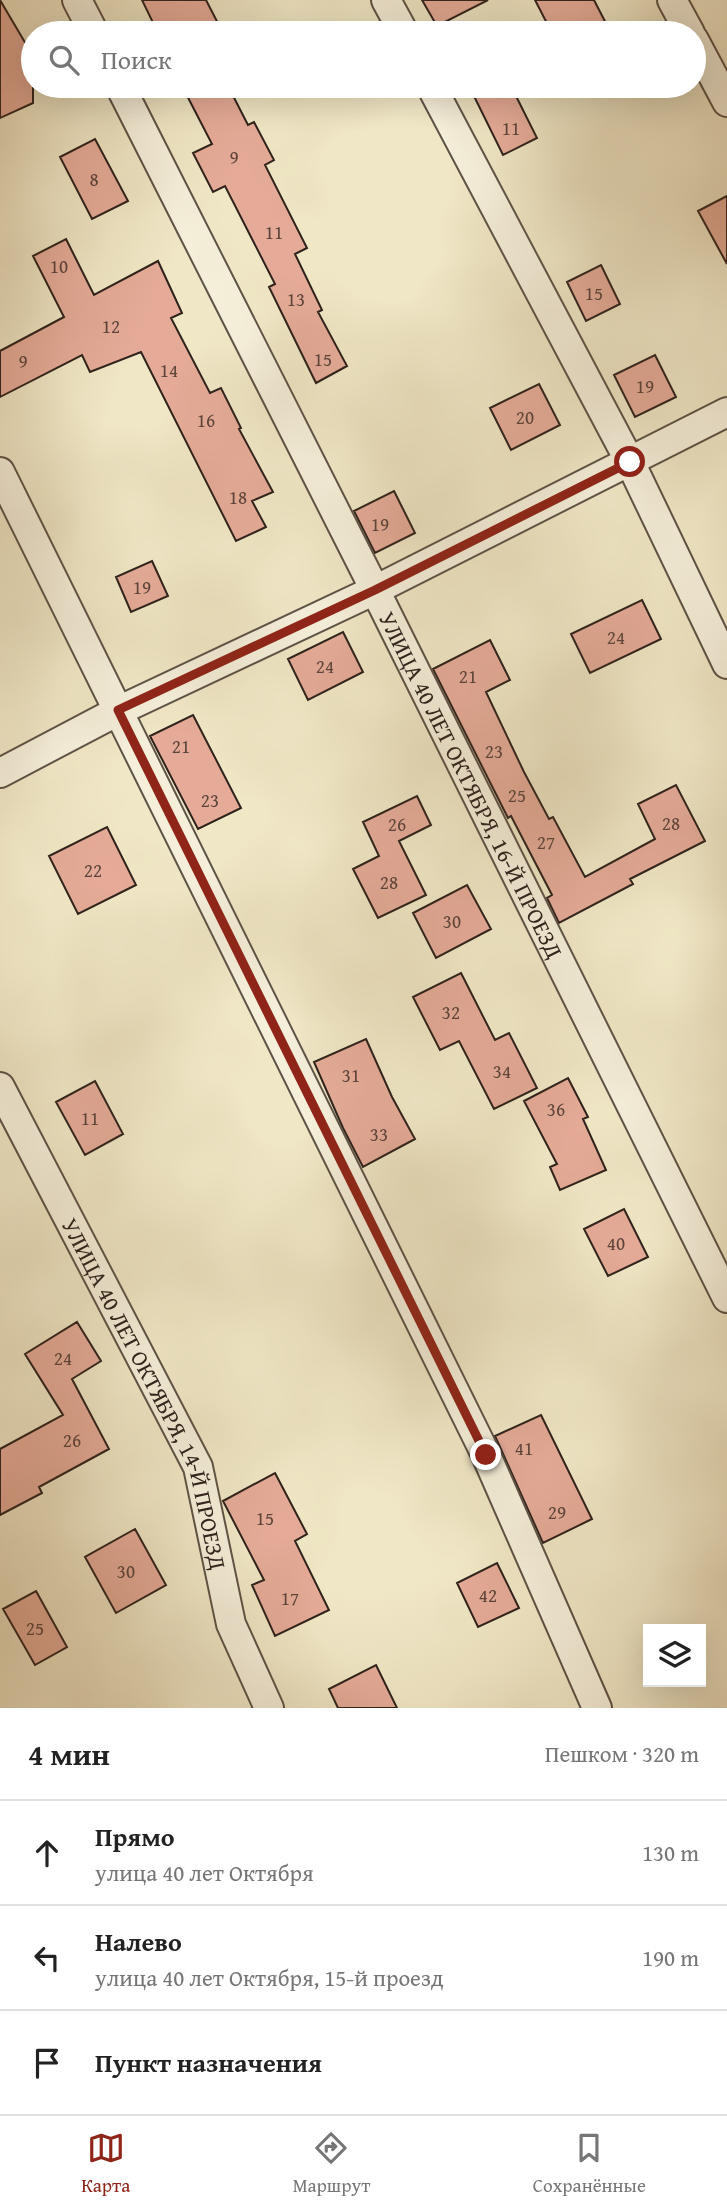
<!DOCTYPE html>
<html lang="ru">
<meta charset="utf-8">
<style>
:root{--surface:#fff;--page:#f2f2f2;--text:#222;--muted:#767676;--line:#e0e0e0;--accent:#8f2418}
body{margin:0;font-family:"Gentium Book Plus",serif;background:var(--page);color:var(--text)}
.controls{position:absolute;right:21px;bottom:21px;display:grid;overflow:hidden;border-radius:0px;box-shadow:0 7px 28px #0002}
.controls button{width:63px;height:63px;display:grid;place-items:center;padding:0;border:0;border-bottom:2px solid var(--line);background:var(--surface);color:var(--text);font:35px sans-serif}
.stop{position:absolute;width:21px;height:21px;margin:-16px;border:5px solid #8f2418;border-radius:50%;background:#fff}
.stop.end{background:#8f2418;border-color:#fff;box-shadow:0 2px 7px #0008}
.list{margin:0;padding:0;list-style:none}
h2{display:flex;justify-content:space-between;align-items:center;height:91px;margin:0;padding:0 28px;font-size:30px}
h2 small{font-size:23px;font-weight:400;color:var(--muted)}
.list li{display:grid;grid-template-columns:46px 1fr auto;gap:21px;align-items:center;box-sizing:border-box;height:105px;padding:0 28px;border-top:2px solid var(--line)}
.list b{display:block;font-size:26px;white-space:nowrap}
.list p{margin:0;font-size:23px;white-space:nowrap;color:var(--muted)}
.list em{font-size:23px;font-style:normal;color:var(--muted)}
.icon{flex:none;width:38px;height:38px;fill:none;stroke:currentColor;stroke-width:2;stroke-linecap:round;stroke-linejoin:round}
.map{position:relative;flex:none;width:727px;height:1708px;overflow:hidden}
.search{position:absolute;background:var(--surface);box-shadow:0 7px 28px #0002;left:21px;right:21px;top:21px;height:77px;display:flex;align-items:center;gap:18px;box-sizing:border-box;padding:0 24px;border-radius:38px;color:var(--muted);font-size:26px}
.sheet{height:406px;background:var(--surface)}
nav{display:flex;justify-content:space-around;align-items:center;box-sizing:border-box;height:98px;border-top:2px solid var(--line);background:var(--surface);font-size:19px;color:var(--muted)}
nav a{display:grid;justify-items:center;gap:4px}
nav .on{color:var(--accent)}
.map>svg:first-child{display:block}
.building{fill:#e5ab98;stroke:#2e221c;stroke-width:2}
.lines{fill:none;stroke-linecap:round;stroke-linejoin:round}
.minor-casing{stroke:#5e5346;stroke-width:32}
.minor{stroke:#f5efda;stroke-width:28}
.route{stroke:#8f2418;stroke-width:9}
.labels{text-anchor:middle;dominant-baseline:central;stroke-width:7;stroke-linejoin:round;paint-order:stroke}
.number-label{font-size:19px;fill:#5c443b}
.street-label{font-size:23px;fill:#2e221c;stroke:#f5efda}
</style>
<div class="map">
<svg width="727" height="1708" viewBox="0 0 727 1708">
<rect width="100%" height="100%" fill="#f0e7c6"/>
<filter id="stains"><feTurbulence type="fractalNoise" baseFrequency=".00286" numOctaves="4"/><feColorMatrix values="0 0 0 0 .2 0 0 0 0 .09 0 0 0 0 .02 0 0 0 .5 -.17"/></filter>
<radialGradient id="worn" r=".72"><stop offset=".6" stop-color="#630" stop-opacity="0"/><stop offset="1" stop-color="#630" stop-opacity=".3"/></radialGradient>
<path class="building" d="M0 0 33 56V103L0 118Z
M142 0H206L223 33H158Z
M422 0H488L437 26Z
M535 0H594L611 33H552Z
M182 86H228L248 125 254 122 274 160 265 165 307 248 295 254 322 310 318 312 347 366 316 383 269 287 275 284 225 186 213 192 193 153 212 144Z
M469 86H511L537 138 503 155Z
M95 139 128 201 92 219 60 157Z
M727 196V264L698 211Z
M66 239 94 295 158 261 182 313 171 318 210 393 221 388 241 428 239 429 273 492 252 501 266 527 236 541 141 352 90 372 82 355 0 397V351L64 317 33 256Z
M601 265 620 304 586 321 567 282Z
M655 355 676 397 635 417 614 375Z
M539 384 560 425 511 450 490 408Z
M394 491 415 533 375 553 354 511Z
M152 561 168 596 131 612 116 577Z
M642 600 661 639 590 673 571 634Z
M343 632 363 672 308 700 288 659Z
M490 640 510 680 486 692 524 772 549 819 553 817 585 877 655 839 638 804 676 785 705 841 630 879 633 884 559 923 547 898 552 895 511 816 508 818 433 669Z
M193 715 241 808 198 829 150 736Z
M417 796 431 825 399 841 426 895 378 918 353 869 379 856 363 822Z
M107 827 136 885 78 914 49 856Z
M467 885 491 929 436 958 413 913Z
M461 973 495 1040 509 1033 537 1088 494 1109 459 1041 440 1050 413 997Z
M366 1039 392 1097 415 1139 363 1167 343 1128 314 1062Z
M568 1078 588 1117 583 1119 606 1170 560 1190 550 1167 557 1164 524 1101Z
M95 1081 123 1134 85 1155 56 1102Z
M624 1209 648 1257 608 1276 584 1229Z
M77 1322 101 1361 72 1379 109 1449 39 1487 42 1493 0 1515V1449L63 1415 25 1354Z
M541 1415 592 1519 543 1543 495 1436Z
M275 1473 307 1534 295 1541 329 1610 275 1636 252 1585 264 1580 223 1501Z
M135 1529 166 1585 116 1613 85 1557Z
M497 1563 519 1608 478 1627 457 1583Z
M36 1591 67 1647 35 1665 3 1609Z
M376 1665 397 1708H338L329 1689Z"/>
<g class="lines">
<g class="minor-casing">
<g id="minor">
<path d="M77 0 94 33"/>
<path d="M386 0 404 33"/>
<path d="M672 0 690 33"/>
<path d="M694 40 727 102"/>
<path id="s1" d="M120 86 375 590 727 1298"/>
<path d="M431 86 630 462 727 664"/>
<path d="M0 472 486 1455 597 1708"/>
<path d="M0 773 118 711 375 590 727 412"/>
<path id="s2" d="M0 1087 198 1467 231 1624 269 1708"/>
</g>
</g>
<use href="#minor" class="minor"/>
</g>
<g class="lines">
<path class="route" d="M486 1455 118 710 375 590 630 462"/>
</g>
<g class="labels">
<g class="number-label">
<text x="511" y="128">11</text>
<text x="234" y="157">9</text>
<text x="94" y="179">8</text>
<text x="274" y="232">11</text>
<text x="59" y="266">10</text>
<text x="594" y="293">15</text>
<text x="296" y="299">13</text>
<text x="111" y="326">12</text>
<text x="323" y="359">15</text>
<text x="23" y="361">9</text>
<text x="169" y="370">14</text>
<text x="645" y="386">19</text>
<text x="525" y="417">20</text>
<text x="206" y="420">16</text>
<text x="238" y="497">18</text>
<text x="380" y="524">19</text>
<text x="142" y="587">19</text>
<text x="616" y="637">24</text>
<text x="325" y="666">24</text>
<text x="468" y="676">21</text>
<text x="181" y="746">21</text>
<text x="494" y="751">23</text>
<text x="517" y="795">25</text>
<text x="210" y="800">23</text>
<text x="671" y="823">28</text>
<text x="397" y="824">26</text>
<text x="546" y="842">27</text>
<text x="93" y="870">22</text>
<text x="389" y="882">28</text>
<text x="452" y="921">30</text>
<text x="451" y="1012">32</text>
<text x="502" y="1071">34</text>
<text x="351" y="1075">31</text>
<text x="556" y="1109">36</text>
<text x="90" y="1118">11</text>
<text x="379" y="1134">33</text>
<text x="616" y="1243">40</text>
<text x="63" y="1358">24</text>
<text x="72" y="1440">26</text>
<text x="524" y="1448">41</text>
<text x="557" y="1512">29</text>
<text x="265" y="1518">15</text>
<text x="126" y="1571">30</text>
<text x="488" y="1595">42</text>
<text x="290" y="1598">17</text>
<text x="35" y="1628">25</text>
</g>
<g class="street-label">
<text stroke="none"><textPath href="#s1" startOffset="782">УЛИЦА 40 ЛЕТ ОКТЯБРЯ, 16-Й ПРОЕЗД</textPath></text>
<text stroke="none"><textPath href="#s2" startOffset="341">УЛИЦА 40 ЛЕТ ОКТЯБРЯ, 14-Й ПРОЕЗД</textPath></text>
</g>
</g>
<rect width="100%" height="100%" filter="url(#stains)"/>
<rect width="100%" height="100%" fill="url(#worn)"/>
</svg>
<div class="controls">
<button><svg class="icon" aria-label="layers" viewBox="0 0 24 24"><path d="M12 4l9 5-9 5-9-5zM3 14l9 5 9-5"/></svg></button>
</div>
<div class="stop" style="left:630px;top:462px"></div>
<div class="stop end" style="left:486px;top:1455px"></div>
<div class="search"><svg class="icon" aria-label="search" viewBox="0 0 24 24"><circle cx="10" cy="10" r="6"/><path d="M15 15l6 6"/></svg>Поиск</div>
</div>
<section class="sheet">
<h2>4 мин<small>Пешком · 320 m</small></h2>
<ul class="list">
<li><svg class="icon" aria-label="ahead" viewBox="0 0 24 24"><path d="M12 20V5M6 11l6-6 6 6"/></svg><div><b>Прямо</b><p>улица 40 лет Октября</p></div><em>130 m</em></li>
<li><svg class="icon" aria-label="left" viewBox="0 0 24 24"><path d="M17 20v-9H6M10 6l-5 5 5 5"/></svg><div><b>Налево</b><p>улица 40 лет Октября, 15-й проезд</p></div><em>190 m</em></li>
<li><svg class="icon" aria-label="arrive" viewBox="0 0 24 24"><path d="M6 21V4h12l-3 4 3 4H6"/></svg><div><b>Пункт назначения</b></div></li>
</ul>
</section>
<nav>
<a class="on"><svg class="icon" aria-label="map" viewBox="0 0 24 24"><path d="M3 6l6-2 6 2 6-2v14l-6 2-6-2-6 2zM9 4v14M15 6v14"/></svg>Карта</a>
<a><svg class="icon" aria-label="directions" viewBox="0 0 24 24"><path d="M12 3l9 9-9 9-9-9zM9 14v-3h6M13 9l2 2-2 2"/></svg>Маршрут</a>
<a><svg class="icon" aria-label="saved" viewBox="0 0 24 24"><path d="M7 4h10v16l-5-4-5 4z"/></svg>Сохранённые</a>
</nav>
